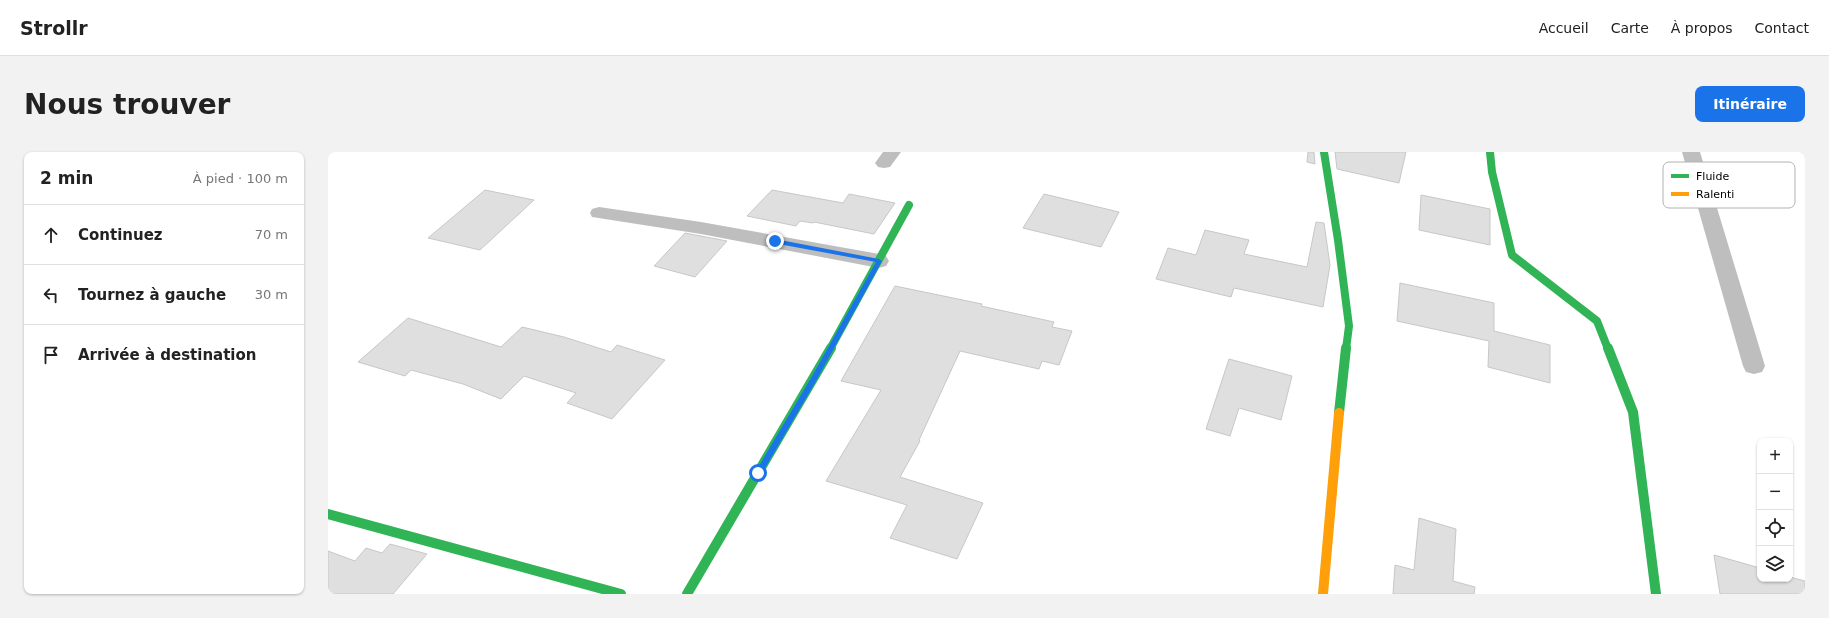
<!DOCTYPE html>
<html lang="fr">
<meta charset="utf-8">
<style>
:root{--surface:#fff;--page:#f2f2f2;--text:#222;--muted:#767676;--line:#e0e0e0;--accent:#1a73e8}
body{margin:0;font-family:"DejaVu Sans",sans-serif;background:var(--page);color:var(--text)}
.controls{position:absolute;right:12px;bottom:12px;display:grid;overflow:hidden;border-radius:8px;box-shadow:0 1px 3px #0004}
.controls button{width:36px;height:36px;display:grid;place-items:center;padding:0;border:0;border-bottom:1px solid var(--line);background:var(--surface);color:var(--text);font:20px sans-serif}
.stop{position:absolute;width:12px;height:12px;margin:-9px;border:3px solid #1a73e8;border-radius:50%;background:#fff}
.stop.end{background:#1a73e8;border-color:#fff;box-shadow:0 1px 4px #0008}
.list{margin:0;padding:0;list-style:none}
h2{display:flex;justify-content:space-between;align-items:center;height:52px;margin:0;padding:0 16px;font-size:17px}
h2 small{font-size:13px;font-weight:400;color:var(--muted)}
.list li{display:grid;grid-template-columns:26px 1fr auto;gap:12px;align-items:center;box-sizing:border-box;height:60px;padding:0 16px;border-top:1px solid var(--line)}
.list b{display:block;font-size:15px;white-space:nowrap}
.list em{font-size:13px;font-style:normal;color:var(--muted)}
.icon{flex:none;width:22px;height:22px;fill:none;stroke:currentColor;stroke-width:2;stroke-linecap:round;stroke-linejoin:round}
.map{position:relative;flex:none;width:1477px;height:442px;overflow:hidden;border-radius:8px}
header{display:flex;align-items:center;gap:24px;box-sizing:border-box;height:56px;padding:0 20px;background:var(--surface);border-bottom:1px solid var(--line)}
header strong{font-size:19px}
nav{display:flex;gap:22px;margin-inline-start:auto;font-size:14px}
.intro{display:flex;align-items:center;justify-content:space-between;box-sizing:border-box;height:96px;padding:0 24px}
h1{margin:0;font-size:28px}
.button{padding:10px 18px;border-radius:8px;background:var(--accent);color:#fff;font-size:14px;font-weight:700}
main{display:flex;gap:24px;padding:0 24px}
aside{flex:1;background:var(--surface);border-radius:8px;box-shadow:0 1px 3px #0004}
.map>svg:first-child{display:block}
.building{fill:#dfdfdf;stroke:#c7c7c7}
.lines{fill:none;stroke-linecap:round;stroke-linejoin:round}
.street{fill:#bebebe;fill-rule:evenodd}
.fast-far1{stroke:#30b455;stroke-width:8}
.fast{stroke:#30b455;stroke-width:10}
.slow{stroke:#ff9f0a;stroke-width:10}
.route{fill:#1a73e8}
.key{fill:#fff;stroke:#b2b2b2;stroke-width:1}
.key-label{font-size:11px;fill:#000}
</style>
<header>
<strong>Strollr</strong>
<nav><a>Accueil</a><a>Carte</a><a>À propos</a><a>Contact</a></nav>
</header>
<div class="intro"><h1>Nous trouver</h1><a class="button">Itinéraire</a></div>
<main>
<aside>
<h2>2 min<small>À pied · 100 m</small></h2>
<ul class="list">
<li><svg class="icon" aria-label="ahead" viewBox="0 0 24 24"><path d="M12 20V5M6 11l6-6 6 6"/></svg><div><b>Continuez</b></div><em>70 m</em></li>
<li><svg class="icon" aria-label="left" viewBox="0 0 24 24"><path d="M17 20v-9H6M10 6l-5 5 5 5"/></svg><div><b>Tournez à gauche</b></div><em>30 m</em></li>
<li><svg class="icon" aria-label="arrive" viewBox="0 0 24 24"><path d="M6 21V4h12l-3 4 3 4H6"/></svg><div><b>Arrivée à destination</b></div></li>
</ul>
</aside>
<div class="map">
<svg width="1477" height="442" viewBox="0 0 1477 442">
<rect width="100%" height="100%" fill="#fff"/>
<path class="building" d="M980 0H986L987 12 979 10Z
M1007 0H1078L1071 31 1009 17Z
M157 38 206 48 152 98 100 86Z
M444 38 515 51 521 42 567 51 546 82 486 70 485 71 472 69 468 74 419 64Z
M716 42 791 60 773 95 695 76Z
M1093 43 1162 57V93L1091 78Z
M988 70 996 71 1002 113 995 155 906 136 903 145 828 127 840 96 868 103 877 78 921 88 916 102 979 115Z
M357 81 399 89 367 125 326 114Z
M1072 131 1166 151V179L1222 193V231L1160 215 1161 189 1069 169Z
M567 134 654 152 653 154 726 170 724 175 744 179 731 213 714 209 711 217 632 199 591 288 592 289 572 325 655 351 629 407 562 386 579 353 498 329 553 238 513 229Z
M80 166 173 195 194 175 236 185 283 200 289 193 337 208 284 267 239 251 248 241 196 224 173 247 135 232 83 218 77 224 30 210Z
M901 207 964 224 953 268 911 256 902 284 878 277Z
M1091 366 1128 377 1125 429 1147 435 1146 442H1065L1067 413 1086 418Z
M62 392 99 402 65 442H0V399L27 409 38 396 54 401Z
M1386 403 1432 416V427H1462V425L1477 429V442H1392Z"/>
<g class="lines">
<path class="street" d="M555 0H573L562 15 556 16 550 15 547 11Z
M1354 0H1372L1437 214 1434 220 1426 222 1418 220 1415 214Z
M271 55 373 70 551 102 558 104 561 109 558 114 551 116 373 82 264 65 262 61 264 57Z"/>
<path class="fast-far1" d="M996 0 1010 88 1021 174 1018 197
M1162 0 1164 20 1184 103 1269 169 1280 197
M502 197 581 53"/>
<path class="fast" d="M1280 196 1305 260 1328 442
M1011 261 1018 196
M0 362 293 442
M359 442 503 196"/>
<path class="slow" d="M995 442 1011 261"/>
</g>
<path class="route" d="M447 87 551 107 554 109 488 229 433 323 430 324 427 321 428 319 483 226 548 110 445 91V88Z"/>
<rect x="1335" y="10" width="132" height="46" rx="6" class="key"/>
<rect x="1343" y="22" width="18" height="4" fill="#30b455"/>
<rect x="1343" y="40" width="18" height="4" fill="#ff9f0a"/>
<g class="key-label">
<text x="1368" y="28">Fluide</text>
<text x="1368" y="46">Ralenti</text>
</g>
</svg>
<div class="controls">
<button>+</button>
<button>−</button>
<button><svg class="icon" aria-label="locate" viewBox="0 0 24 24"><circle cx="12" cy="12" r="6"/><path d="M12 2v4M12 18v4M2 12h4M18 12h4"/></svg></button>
<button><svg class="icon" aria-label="layers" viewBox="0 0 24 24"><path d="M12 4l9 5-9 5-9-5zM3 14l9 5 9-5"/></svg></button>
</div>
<div class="stop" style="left:430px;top:321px"></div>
<div class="stop end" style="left:447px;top:89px"></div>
</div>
</main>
